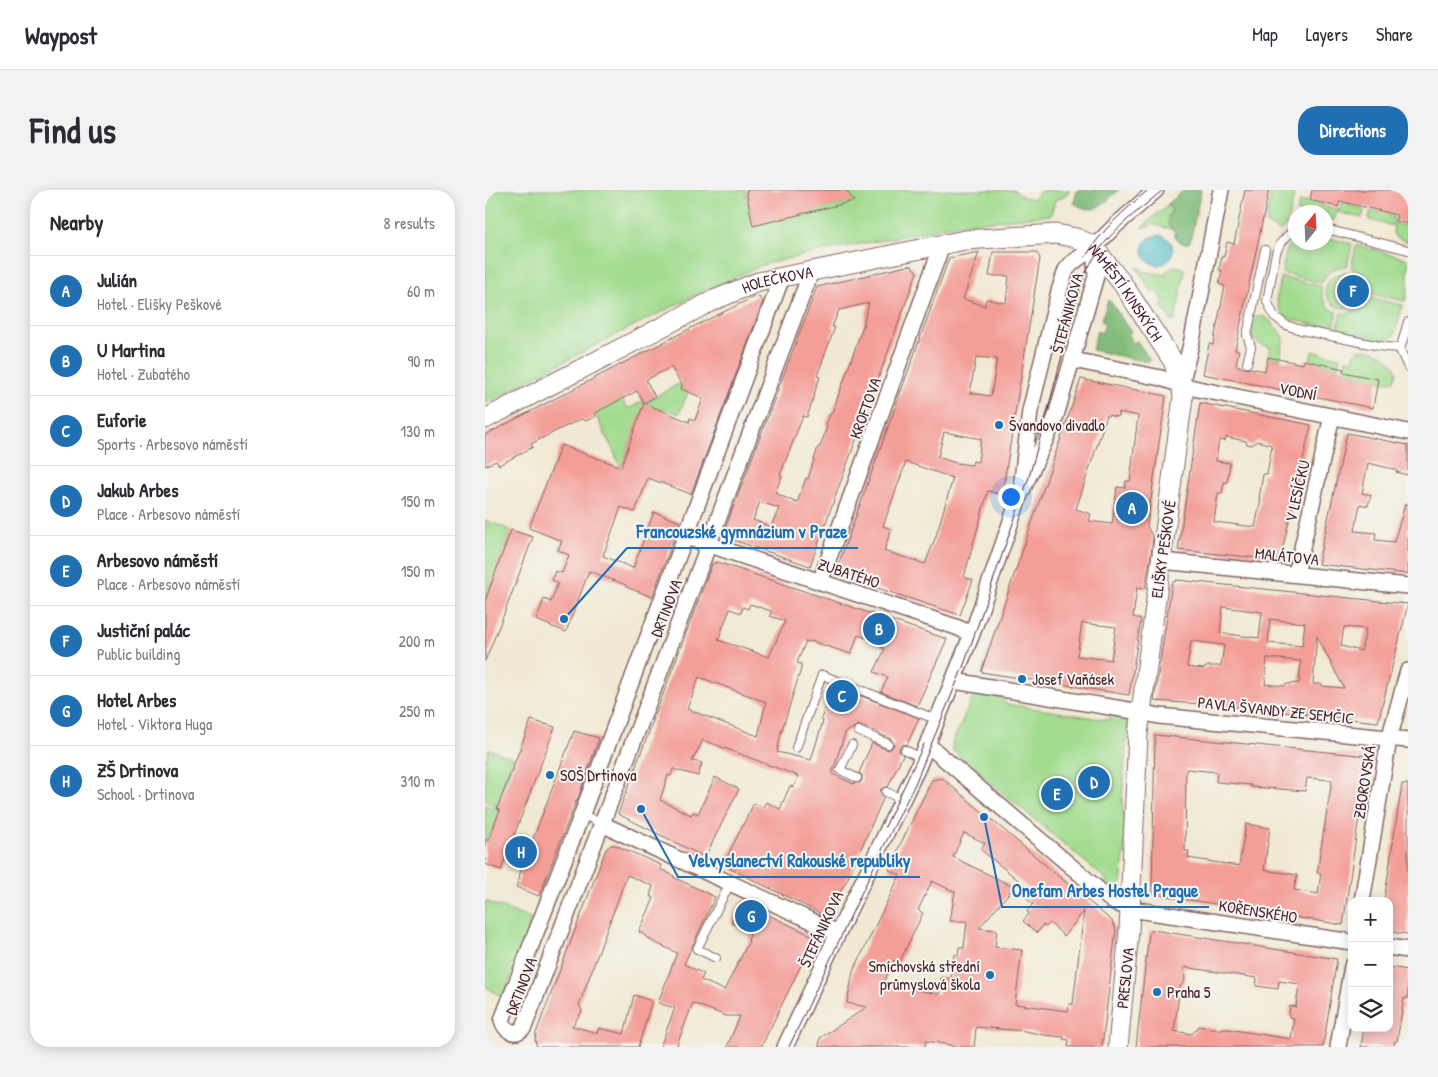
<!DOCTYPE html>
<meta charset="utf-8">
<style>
:root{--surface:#fff;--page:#f2f2f3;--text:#2b2b33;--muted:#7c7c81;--line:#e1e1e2;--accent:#1f6fb2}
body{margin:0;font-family:"Patrick Hand",sans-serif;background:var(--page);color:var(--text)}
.controls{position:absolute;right:15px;bottom:15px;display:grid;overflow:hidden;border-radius:10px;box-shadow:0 2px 12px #0003}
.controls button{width:45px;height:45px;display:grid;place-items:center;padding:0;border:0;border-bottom:1px solid var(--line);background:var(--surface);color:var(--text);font:25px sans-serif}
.compass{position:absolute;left:803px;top:15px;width:45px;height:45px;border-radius:50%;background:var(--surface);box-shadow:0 2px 12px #0003;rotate:18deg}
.you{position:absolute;left:525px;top:306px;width:18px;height:18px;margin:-12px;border:4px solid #fff;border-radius:50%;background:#1a73e8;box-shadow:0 0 0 8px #1a73e833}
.badge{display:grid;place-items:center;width:32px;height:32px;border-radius:50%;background:var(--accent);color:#fff;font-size:16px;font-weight:700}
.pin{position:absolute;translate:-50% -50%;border:2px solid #fff;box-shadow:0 1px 5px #0006}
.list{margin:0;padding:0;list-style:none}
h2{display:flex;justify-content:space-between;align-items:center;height:65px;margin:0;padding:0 20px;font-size:21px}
h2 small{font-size:16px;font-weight:400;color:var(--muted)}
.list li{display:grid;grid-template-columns:32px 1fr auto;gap:15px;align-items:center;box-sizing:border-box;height:70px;padding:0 20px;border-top:1px solid var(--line)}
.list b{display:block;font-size:19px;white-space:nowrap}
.list p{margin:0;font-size:16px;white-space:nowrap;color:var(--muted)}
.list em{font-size:16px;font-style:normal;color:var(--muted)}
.icon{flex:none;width:28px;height:28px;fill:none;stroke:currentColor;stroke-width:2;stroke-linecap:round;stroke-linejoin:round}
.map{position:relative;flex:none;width:923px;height:857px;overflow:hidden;border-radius:20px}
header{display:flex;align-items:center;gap:30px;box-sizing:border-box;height:70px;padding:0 25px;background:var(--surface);border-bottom:1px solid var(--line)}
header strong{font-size:24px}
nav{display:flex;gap:28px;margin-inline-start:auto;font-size:18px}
.intro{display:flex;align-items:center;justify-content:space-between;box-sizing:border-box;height:120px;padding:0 30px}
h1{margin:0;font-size:35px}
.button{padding:12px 22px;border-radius:20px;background:var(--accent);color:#fff;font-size:18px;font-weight:700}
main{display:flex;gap:30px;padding:0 30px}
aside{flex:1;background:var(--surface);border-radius:20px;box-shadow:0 2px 12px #0003}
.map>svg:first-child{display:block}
.green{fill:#a2dc8f;stroke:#767e5d}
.forest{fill:#81bc7a;stroke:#666e52}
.water{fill:#4cbac3;stroke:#4b6c77}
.building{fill:#f49e98;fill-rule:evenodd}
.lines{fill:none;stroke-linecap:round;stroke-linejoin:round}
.service-casing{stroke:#846666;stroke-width:10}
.minor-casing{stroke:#846666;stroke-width:18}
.tertiary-casing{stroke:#846666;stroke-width:21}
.service{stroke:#fff;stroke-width:8}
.minor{stroke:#fff;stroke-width:15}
.tertiary{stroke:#fff;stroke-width:19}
.tram{stroke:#4a1f2b;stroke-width:1}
.poi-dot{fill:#1f6fb2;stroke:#f6f6f2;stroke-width:2}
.labels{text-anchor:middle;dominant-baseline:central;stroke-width:4;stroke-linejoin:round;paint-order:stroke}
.street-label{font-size:16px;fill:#4a1f2b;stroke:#f6f6f2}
.poi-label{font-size:16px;fill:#4a1f2b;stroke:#f6f6f2;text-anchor:start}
.leader{fill:none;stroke:#1f6fb2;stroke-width:2}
.callout-dot{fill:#1f6fb2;stroke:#f6f6f2;stroke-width:2}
.callout-label{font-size:18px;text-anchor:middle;font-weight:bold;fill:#1f6fb2;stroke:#f6f6f2;stroke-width:4;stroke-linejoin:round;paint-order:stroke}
</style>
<header>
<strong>Waypost</strong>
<nav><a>Map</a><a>Layers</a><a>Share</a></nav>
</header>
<div class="intro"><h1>Find us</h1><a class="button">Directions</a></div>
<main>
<aside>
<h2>Nearby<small>8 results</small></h2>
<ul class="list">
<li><span class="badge">A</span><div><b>Julián</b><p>Hotel · Elišky Peškové</p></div><em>60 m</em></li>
<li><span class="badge">B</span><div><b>U Martina</b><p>Hotel · Zubatého</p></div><em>90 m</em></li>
<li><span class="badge">C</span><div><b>Euforie</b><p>Sports · Arbesovo náměstí</p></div><em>130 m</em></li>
<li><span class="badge">D</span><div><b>Jakub Arbes</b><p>Place · Arbesovo náměstí</p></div><em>150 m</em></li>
<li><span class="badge">E</span><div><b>Arbesovo náměstí</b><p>Place · Arbesovo náměstí</p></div><em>150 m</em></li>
<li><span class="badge">F</span><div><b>Justiční palác</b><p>Public building</p></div><em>200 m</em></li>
<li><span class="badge">G</span><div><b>Hotel Arbes</b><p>Hotel · Viktora Huga</p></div><em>250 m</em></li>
<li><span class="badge">H</span><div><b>ZŠ Drtinova</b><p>School · Drtinova</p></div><em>310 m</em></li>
</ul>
</aside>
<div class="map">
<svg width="923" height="857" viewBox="0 0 923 857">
<rect width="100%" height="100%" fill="#f6f6f2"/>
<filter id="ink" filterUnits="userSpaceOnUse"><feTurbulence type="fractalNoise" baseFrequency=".02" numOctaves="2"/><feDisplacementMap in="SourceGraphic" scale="10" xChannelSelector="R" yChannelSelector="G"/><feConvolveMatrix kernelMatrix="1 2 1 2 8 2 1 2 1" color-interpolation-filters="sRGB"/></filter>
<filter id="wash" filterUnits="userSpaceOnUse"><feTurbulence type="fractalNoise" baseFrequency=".0096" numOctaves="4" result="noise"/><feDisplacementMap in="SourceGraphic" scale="20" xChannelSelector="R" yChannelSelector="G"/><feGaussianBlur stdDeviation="1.12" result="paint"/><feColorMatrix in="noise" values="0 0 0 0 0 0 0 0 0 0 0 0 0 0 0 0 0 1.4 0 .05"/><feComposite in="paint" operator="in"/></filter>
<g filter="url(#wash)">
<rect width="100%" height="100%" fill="#f1e9d3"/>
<path class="green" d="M0 0H260L269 36 368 11 361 0H529L538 7 549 9 556 0H585L579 7 570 10 566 25 469 35 398 50 341 60 280 74 211 105 154 133 34 195 29 199 0 214Z
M789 0 804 1 808 3 809 6 801 36 795 41 792 40 781 33 786 2H788Z
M822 11 854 20 857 13 878 19 879 21 877 28 852 22 849 30 841 32V22H812L815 12Z
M682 15 687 19 683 28 689 40 665 34 664 37H660L656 38Z
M888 21 909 26 908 33 923 36V52L910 47 908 42 909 36 884 30 885 22Z
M810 47 811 52H841V47L867 54 862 76C850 77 841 81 837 93L797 83C800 70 800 56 810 47Z
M871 55 923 69V99L920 111 882 103V95V103H886L887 100 882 89H880L881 92C877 84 874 81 866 78Z
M689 76 698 78 700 80 690 130H686L676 115 679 112 671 100 667 102 651 77 656 78V81L680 85 681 82Z
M860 82C889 88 877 125 853 117 848 115 844 111 842 106 837 93 848 84 860 82Z
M796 87 836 96C837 109 840 117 852 122L849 138C836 135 813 133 802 127 797 125 793 117 792 111 791 103 794 95 796 87Z
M881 107 918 115 909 146 900 150 852 141 856 123C868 123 877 119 881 107Z
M776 126 782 128 799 147 795 169 783 167 785 157C766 153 762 145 771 127Z
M882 159C897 163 905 167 912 181L910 189 905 192H900L867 184 857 188 861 169 868 170 870 163 872 160Z
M827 161 855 167 851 187 843 175 835 174 823 181Z
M199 191 196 199 203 202 194 224 179 218 178 221 159 214 136 277 109 221 136 209H137L141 217 145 218 158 211 159 213Z
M0 330 26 340 0 411Z
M492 504 516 507 521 514 623 530 627 525 640 526 643 531 637 611 641 645 635 706 633 708 618 696 622 690 468 561 467 554 488 507Z
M4 559 29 568 11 616 0 611V571Z
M0 615 15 620 3 651 0 649Z
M0 711 46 729 43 736 45 737 18 808 0 796Z"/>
<path class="forest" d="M592 0H634C617 14 611 27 589 13Z
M699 0H716L705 52H703L702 54 694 52 689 44V40L683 36V28L687 19 682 15Z
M623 110 625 111 646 142 643 144 648 153 652 151 665 170 662 172 607 160 612 141 617 143 620 133 616 131Z"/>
<path class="water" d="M658 60a15 15 0 1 1 30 0a15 15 0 1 1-30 0Z"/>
<g id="blocks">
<path class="building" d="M261 0H361L369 11 268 36Z
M760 0H784L750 160H754L751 175 761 179 765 178 780 181 783 167 818 174 819 170 859 179 858 182 893 189 888 218 718 184 724 154 728 155 740 96 734 94 737 80H734L737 66 739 67 742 52 749 54Z
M827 0H909L923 3V34L910 31 912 25 883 18 855 11 853 17 825 10Z
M494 62 478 109 500 116 501 109 521 113 524 86H504L508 62H551L555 68 517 305 503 301 479 387 488 390 475 425 350 384 464 68ZM491 167 512 169 506 206 485 203ZM459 242 496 249 493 272 488 271 487 275 471 273 453 267ZM421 272 468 288 451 346 440 374 399 361 406 339 398 336Z
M426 75 432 82 325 376 242 348 239 342 332 97ZM384 113 379 131V133L363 179 347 223 345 224 341 234 342 236 339 246 335 257H333L323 289 321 288 312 313 290 303 297 286 295 285 318 226 322 227 330 204H329L335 187 332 186 350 137H347L354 120ZM275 312 294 318 286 337 268 330Z
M271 106 275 108 278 112 206 304 163 288 150 322 136 317 118 366 148 378 169 322 195 332 167 407 141 397V395L104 381 81 442 51 430 59 409 66 412 73 393 67 390 70 381 77 383 84 365 73 360 77 351 44 338 76 255 136 277 159 213 204 232 205 228 210 230 218 208 196 199 197 195 186 177 161 190 170 207 159 213 152 201 110 223 111 226 101 231 96 229 69 242 46 254 48 257 14 275 11 271 0 276V245L210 136Z
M596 189 681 206 662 336 668 348 666 365 660 399 652 398 648 427 656 429 644 505 496 482ZM634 222 653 226 645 291H641L640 298 632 297 627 334 604 331 606 324 591 319 622 225 633 227ZM597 433 631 437 626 470 592 466Z
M715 213 826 235 795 370 693 360ZM741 247 761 251 762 254 767 255 772 251 787 255 782 284H778L774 309H776L770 337 729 332 733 303H737L739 292 742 293 745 273 731 271 734 250 740 251Z
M862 243 923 255V285L911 282 912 280 883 273 877 303 886 305 883 316 875 314 870 341 891 343 890 350 909 352 920 314 923 315V384L833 374Z
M26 340 48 347 19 424 0 471V411Z
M232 372 462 449 432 516 396 502 403 487 389 482 400 459 396 457 397 453 373 445 366 464 326 451 325 452 321 451 312 473 316 474V479L296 543 292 562 326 570 338 531 336 529 347 497 379 507 434 528 422 555 419 554 415 557 414 561 418 565 415 571 403 597H400L396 599V603L399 607 362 690 341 726 238 675 269 613 278 617 281 612 295 619 305 596 309 597 313 586 218 550 207 571 217 573 213 586 188 579 186 586 183 585 175 610 206 625 208 622 213 624 230 587 254 599 220 667 133 624 227 374ZM265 414 286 421 285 426 300 431 284 467 233 450 245 419 256 423 258 417 263 419ZM214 487 281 512 273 546 202 519ZM373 535 392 542V543L406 549 409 554 407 558 403 560 387 553 374 583 377 585V590L375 593H370L369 594 347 584 360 543Z
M692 390 923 414 893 532 732 515 669 511 687 393ZM738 417 777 422 774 448 735 443ZM785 429 820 433 817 456 783 453ZM859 437 881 439 876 461 856 456ZM832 446 859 498 838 496 836 494H828ZM706 451 739 455 736 476H723L718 479 702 477ZM782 468 816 471 814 493 803 494 798 496 780 494Z
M46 530 70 537 16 680 0 674V649L3 651 15 620 12 619Z
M89 541 114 548 92 611H91L54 706 31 697 35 687 34 686Z
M670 545 883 566 858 735 669 704 667 699ZM701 579 732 582 731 592 766 595V597L820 601 822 588 847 590 832 683H836L833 704 809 700 812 685 779 680 785 638 761 634 754 676 703 668 704 661H700Z
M457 588 627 731 631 740 617 857H583L584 850 578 849 579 847 559 845 540 841 491 837 489 857H467V855L441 851 440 857H334L335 848 382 817 362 813 368 782 415 685 404 680 415 655 447 590ZM479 643 500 653 496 660 547 701 542 709 548 714 542 721 544 724 538 731 552 743 558 735 561 737 565 733 579 746 599 721 588 814H584L583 821 530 814 537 760 510 757 512 740 494 738 529 697 468 667ZM447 691 470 702 465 731H482L479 758 474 757 473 765H469L466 789 456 787 454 804 398 794 409 770 414 773 438 723 433 720Z
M917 594H923V744L904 742V711H899Z
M130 655 176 675 175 679 189 686 188 687 230 707 199 774 219 784 216 790 239 800 252 775 264 751 263 750 266 742 246 733 256 712 330 747 276 857H242L255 826H241L208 813 191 857H175L190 818 173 813 192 763 165 750 166 749 161 747 162 746 154 742 169 708 165 706 168 696 142 685 94 815 97 820 96 823 87 836 112 843 114 838 139 844 149 805 167 811 153 857H52L50 850 51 843 121 659 126 655Z
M668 740 852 769 838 857H651L664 743ZM699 777 772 788 771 796 793 799 794 791 814 794 811 817 805 816 804 827 809 828 806 849 736 838V840L714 836 707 844 689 841 695 797 700 791Z
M904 777 923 780V809L919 808 912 851H910L909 857H876L879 838H904Z"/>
</g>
</g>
<g filter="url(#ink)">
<use href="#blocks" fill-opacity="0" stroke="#846666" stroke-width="1"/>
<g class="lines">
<g class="service-casing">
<path id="service" d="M841 39 923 60
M811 41 803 45 795 54 791 63 782 111 789 126 801 135 816 140 900 157 916 158
M923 132 915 160 923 177
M762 173 766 157 762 145 780 60
M373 541 403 554
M367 555 355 580 372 588
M311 558 337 485 453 530
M420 560 437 568
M401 602 417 609
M97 624 117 634
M231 768 212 759 245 693"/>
</g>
<g class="minor-casing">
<path id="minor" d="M297 87 97 624 17 830C20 841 30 847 39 837L214 380 326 82
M588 170 676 188 696 195 713 199 923 242
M696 195 707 150 736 0
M537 290 545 221 574 101 581 80 587 73 609 57 630 36 671 0
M201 347 471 437 487 444
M677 371 923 396
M811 384 847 226
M335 392 457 55
M469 491 655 522 674 526 923 550
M443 555 627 711 645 719 867 752
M117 634 353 743
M877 711 904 549 923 481
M904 757 923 760
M300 857 353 743 433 577 487 444 535 305 570 229 611 86 609 57
M853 857 867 776"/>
</g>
<g class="tertiary-casing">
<g id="tertiary">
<path id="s1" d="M0 229 229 110 273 92 480 50 571 44 591 48 607 55 637 93 688 171 696 195 698 207 653 544 644 741 633 857"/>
</g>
</g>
<use href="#service" class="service"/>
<use href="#minor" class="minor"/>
<use href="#tertiary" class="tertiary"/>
<path class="tram" d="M600 68C616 40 639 21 663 0
M400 637 439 554
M304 857 393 668 430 594 480 472 544 287 562 223 595 97C612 50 641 31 678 0"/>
</g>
</g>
<g class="poi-dot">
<circle cx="514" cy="235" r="5"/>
<circle cx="537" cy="489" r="5"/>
<circle cx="65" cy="585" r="5"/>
<circle cx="505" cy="785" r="5"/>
<circle cx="672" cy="802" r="5"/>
</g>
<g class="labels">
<g class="street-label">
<text stroke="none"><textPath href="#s1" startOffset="325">HOLEČKOVA</textPath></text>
<text stroke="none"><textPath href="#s1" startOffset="704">NÁMĚSTÍ KINSKÝCH</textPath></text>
<text transform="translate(582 123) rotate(-75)">ŠTEFÁNIKOVA</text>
<text transform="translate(813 201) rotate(11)">VODNÍ</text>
<text transform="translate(380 218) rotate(-70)">KROFTOVA</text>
<text transform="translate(812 301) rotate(-77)">V LESÍČKU</text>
<text transform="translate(678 359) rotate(-82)">ELIŠKY PEŠKOVÉ</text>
<text transform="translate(802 366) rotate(6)">MALÁTOVA</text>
<text transform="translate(364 383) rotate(18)">ZUBATÉHO</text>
<text transform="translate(181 418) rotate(-69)">DRTINOVA</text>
<text transform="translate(791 520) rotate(6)">PAVLA ŠVANDY ZE SEMČIC</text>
<text transform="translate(879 592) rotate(-81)">ZBOROVSKÁ</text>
<text transform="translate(773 721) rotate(9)">KOŘENSKÉHO</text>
<text transform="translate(336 739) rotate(-65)">ŠTEFÁNIKOVA</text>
<text transform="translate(640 788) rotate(-84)">PRESLOVA</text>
<text transform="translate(36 796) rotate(-69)">DRTINOVA</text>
</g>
<g class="poi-label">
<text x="524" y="235">Švandovo divadlo</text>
<text x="547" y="489">Josef Vaňásek</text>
<text x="75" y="585">SOŠ Drtinova</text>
<text x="495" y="776" text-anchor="end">Smíchovská střední<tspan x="495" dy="18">průmyslová škola</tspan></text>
<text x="682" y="802">Praha 5</text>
</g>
</g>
<path class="leader" d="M79 429L142 358H373M156 619L193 687H435M499 627L517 717H724"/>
<g class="callout-dot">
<circle cx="79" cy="429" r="5"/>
<circle cx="156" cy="619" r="5"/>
<circle cx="499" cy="627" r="5"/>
</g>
<g class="callout-label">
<text x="257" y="348">Francouzské gymnázium v Praze</text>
<text x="314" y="677">Velvyslanectví Rakouské republiky</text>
<text x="620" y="707">Onefam Arbes Hostel Prague</text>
</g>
</svg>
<div class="controls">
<button>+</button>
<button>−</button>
<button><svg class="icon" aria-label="layers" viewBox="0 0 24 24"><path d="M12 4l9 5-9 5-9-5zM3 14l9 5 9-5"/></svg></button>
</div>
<svg class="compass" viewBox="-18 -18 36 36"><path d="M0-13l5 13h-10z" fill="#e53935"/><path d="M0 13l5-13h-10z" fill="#7c7c81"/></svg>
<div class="you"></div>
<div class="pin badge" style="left:647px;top:318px">A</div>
<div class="pin badge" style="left:394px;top:439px">B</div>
<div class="pin badge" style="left:357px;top:506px">C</div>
<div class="pin badge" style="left:609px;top:592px">D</div>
<div class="pin badge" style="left:572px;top:604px">E</div>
<div class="pin badge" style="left:868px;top:101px">F</div>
<div class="pin badge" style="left:266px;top:726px">G</div>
<div class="pin badge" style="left:36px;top:662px">H</div>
</div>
</main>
